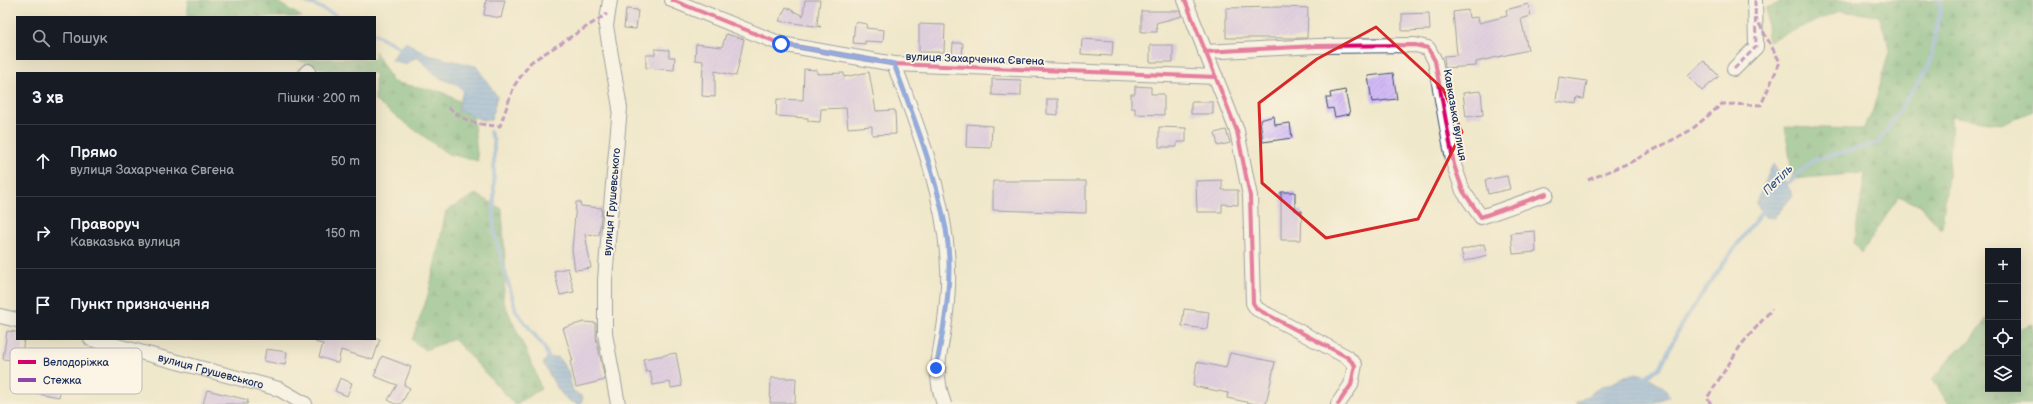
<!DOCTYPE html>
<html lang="uk">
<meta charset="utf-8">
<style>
:root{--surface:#171b24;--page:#20242c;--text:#f1f3f6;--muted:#9ea1a6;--line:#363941}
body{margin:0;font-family:"Balsamiq Sans",sans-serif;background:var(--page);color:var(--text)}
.controls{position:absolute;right:12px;bottom:12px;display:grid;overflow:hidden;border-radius:0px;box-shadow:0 4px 16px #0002}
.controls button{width:36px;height:36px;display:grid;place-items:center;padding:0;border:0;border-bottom:1px solid var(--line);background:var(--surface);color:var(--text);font:20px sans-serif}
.stop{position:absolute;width:12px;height:12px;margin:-9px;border:3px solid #2563eb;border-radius:50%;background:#fff}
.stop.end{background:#2563eb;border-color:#fff;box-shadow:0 1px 4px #0008}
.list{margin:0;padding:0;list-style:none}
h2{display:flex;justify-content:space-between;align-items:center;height:52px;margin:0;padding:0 16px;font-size:17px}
h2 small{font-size:13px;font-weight:400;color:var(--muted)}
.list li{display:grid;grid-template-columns:26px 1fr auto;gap:12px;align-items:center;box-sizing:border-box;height:72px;padding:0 16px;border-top:1px solid var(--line)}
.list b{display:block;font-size:15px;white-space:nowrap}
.list p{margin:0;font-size:13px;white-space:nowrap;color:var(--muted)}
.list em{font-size:13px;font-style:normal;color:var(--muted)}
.icon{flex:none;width:22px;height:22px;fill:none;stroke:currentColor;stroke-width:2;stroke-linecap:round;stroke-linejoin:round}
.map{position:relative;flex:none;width:2033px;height:404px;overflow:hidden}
.search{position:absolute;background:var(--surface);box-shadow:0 4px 16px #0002;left:16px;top:16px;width:360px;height:44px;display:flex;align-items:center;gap:10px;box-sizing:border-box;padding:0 14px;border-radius:0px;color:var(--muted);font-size:15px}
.panel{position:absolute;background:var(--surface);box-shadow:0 4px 16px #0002;left:16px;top:72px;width:360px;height:268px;border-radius:0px}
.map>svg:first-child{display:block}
.forest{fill:url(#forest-firs);stroke:#406f6a}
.water{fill:url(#water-rules);stroke:#486a9f}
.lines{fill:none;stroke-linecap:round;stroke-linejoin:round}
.stream{stroke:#76a6e0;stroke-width:4}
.building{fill:url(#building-hatch)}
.minor-casing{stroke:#3b4b6e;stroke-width:16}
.minor{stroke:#fff;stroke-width:14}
.quiet{stroke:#8e44ad;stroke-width:3;stroke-dasharray:6 3;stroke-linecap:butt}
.cycleway-casing{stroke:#fcf5e5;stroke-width:6}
.cycleway{stroke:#d6006c;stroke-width:4}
.route{stroke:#2563eb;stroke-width:5}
.marked{fill:none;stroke:#d62828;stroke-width:3;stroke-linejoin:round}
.labels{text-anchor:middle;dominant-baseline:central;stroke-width:3.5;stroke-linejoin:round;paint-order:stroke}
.street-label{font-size:11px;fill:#1b2f5e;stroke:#fcf5e5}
.water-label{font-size:12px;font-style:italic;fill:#365385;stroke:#fcf5e5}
.key{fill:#fcf5e5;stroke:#b8babc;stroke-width:1}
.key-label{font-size:11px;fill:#1b2f5e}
</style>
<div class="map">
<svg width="2033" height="404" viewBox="0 0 2033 404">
<defs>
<pattern id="forest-firs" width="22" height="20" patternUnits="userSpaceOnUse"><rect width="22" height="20" fill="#64af77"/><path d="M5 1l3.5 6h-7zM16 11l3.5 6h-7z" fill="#528f65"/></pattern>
<pattern id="water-rules" width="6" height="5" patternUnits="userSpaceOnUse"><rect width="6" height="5" fill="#76a6e0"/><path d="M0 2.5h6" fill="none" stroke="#6088b9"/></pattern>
<pattern id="building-hatch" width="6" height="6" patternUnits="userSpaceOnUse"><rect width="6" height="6" fill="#cdb4f8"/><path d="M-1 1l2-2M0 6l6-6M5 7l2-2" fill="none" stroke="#af9bd7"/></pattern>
</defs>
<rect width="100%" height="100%" fill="#fcf5e5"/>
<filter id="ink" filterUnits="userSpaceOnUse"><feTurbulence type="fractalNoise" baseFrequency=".025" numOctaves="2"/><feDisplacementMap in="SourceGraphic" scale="8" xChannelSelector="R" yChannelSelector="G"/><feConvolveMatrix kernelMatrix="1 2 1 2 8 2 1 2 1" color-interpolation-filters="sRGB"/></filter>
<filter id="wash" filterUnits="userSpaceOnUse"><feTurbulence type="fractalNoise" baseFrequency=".012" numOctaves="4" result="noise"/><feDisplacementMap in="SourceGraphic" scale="16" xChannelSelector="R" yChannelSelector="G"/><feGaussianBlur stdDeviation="0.9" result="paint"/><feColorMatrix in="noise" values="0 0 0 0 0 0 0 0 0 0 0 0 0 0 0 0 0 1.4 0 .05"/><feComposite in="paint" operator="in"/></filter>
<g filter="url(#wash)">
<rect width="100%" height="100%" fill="#f0e8cb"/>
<path class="forest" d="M188 0H274L302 17H188Z
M1787 0H2033V111L2001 124 1951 116C1953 153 1945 193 1942 230L1920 206 1899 196 1862 253 1854 243 1865 173 1793 179 1785 127 1863 129 1872 113 1890 48 1879 16 1840 11 1768 41 1766 8Z
M375 51 393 82 442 92 472 108 478 161 448 154 375 101V73H334L295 59H375Z
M476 194 502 209 506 274 503 300 535 371 541 389 516 404H514L454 339 425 350 412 340 428 295 446 211Z
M1988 316V389H2018V329L2033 324V404H1949L1932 379 1953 355 1973 338Z"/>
<path class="water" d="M297 0H316L313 6Z
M405 42 432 56 476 66 497 96 491 120H482L458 110 464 87 439 78 417 57 405 64 391 60Z
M1773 164 1793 195 1774 218 1765 217 1756 202Z
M558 357 568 371 573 391 583 397 581 404C561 404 552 377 543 363L547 358Z
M1637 373C1649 376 1664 385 1669 396L1651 404H1575L1599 388 1615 382 1622 377Z"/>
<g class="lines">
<path class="stream" d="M304 0 340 17
M375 34 404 50
M456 83 468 92
M490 132 494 141V232L516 311 544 347 550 361
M1782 188 1814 160 1878 143 1929 66 1941 5 1937 0
M1643 378 1660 368 1681 325 1728 257 1764 209"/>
</g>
<g id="blocks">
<path class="building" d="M486 0H505L501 18 484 15Z
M805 0H820L817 24 821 27 779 21 786 7 803 16Z
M1528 4 1531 16 1521 19 1528 50 1476 62V66L1445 68 1444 56 1457 55 1453 12 1468 10 1469 18 1478 17 1479 23 1507 16 1506 10Z
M1282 7 1308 8 1307 38H1226V8Z
M626 9 638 10 636 29 624 28Z
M1141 11H1180L1182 16 1156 23 1157 32H1141Z
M1429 13 1430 30 1402 31V14Z
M855 22 867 24 866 28 884 30 883 42 865 41V44L853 43Z
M919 24 945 25 944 52H919Z
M726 34 744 39 736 76 715 71V97L702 96 703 61 695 60 696 44 722 47Z
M1082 39 1113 41 1112 56 1081 54Z
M953 43H963L962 58H952Z
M1150 45H1173V62H1150Z
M655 49 669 50V57H675L674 70 646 68V55H655Z
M1704 61 1719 76 1702 91 1688 76Z
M804 69 817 70V74L844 73V77L869 72 876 111 895 110 896 134 872 135V126L848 128 846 108 821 109 820 122 808 121V118L776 116 777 99 803 100Z
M1393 73 1397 99 1372 102 1368 76Z
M1559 77 1587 81 1584 99 1578 98 1577 104 1556 101Z
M992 79 1021 80V96L992 95Z
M1135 86 1151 87V94H1164V115L1135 114V108H1131V94H1135Z
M1345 90 1350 114 1335 117 1333 108 1328 109 1326 98H1331L1330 93Z
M1481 91 1483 115 1466 117 1463 93Z
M1047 99H1058V115L1047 114Z
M1191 102H1213V114H1191Z
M1274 116 1275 125 1290 123 1292 138 1263 142 1260 120Z
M967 124 992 126 991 148 966 147Z
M1159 127 1186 128V142H1177V147H1159Z
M1226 130 1230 143 1218 146 1215 133Z
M1507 176 1510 189 1488 194 1485 180Z
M1222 180V190H1238V205L1222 204V212H1197L1196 181Z
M993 181H1086V213L993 210Z
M1281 192H1295V211H1302L1301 240H1281Z
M576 202H580L581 206 602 208 599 235 585 234 591 268 575 270 572 250Z
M1535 231 1536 252 1513 254 1511 233Z
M1484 244 1487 255 1464 261 1461 250Z
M568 268 574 292 560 295 554 271Z
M1184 309 1209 312 1207 329 1182 326Z
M584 322 596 323V337L605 380 576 387 570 361H573L563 328Z
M7 331 17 332V339H24L21 361 3 359Z
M315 339H380L373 360 341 350 338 363 319 357 323 344 315 342Z
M266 349 287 352 285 365 264 361Z
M676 353 682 386 671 388 670 382 653 385 650 371 646 372 643 359Z
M1230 353 1275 362 1266 404H1256L1227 398 1228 393 1193 386 1197 362 1226 368Z
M382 356 411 367 404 385 410 388 401 404H395L388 400 397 385 374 376Z
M50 359 65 361 59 397 37 393 42 365 49 367Z
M340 378 352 383 347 396 335 391Z
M771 378H796L795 403H770Z
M207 390 248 400 247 404H203Z"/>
</g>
</g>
<g filter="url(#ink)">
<use href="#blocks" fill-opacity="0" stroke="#3b4b6e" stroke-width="1"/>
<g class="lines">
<g class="minor-casing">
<g id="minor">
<path d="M610 0 606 26 620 108 609 228 605 280V334L618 404"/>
<path d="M672 0 781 44 894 64 1216 77"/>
<path d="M1185 0 1237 131 1250 196 1253 303 1257 309 1347 357 1355 365 1351 385 1338 404"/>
<path d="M1205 52 1316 46 1415 45 1428 48 1435 61 1454 165 1463 191 1481 217 1546 194"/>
<path d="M894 64C919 130 946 198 948 269 949 286 947 304 945 321 941 352 932 372 944 404"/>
<path d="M1734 69 1756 47 1755 0"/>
<path d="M306 73 308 71"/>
<path d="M0 316 17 320"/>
<path id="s1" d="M91 339 279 389 305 404"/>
</g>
</g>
<use href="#minor" class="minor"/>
<path class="quiet" d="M1734 69 1756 47 1755 0
M448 107C466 122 477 125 500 126L514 86 531 62 607 14
M1588 180 1631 162 1691 130 1722 104 1761 105 1780 62 1756 18
M1711 404 1707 398 1741 345 1772 309"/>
<g class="cycleway-casing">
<path id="cycleway" d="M672 0 781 44 894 64 1216 77
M1185 0 1237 131 1250 196 1253 303 1257 309 1347 357 1355 365 1351 385 1338 404
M1205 52 1316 46 1415 45 1428 48 1435 61 1454 165 1463 191 1481 217 1546 194"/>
</g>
<use href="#cycleway" class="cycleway"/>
</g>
</g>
<g class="lines" filter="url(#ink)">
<path class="route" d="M781 44 894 64C914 118 935 172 946 229 954 274 945 323 936 368"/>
</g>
<path d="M0 0H2033V404H0ZM1376 27 1443 89 1462 132 1418 219 1326 238 1262 183 1259 103 1317 59Z" fill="#f0e8cb" fill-opacity=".55" fill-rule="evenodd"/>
<path class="marked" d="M1376 27 1443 89 1462 132 1418 219 1326 238 1262 183 1259 103 1317 59Z"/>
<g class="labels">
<g class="street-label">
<text transform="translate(975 59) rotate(2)">вулиця Захарченка Євгена</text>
<text transform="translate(1455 115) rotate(80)">Кавказька вулиця</text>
<text transform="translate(612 202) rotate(-85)">вулиця Грушевського</text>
<text stroke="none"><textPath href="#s1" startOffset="124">вулиця Грушевського</textPath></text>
</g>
<g class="water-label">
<text transform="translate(1778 180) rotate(-45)">Петіль</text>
</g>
</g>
<rect x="10" y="348" width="132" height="46" rx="6" class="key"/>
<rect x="18" y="360" width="18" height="4" fill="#d6006c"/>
<rect x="18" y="378" width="18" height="4" fill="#8e44ad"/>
<g class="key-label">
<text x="43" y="366">Велодоріжка</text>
<text x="43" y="384">Стежка</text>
</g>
</svg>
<div class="controls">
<button>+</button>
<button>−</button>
<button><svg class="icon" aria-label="locate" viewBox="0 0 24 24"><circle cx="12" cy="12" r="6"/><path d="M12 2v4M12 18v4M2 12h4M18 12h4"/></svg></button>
<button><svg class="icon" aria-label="layers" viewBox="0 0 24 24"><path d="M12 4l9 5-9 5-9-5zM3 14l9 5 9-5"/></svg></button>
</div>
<div class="stop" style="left:781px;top:44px"></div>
<div class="stop end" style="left:936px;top:368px"></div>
<div class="search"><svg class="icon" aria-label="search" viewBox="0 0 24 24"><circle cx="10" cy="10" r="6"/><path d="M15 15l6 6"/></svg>Пошук</div>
<section class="panel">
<h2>3 хв<small>Пішки · 200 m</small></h2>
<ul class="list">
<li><svg class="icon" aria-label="ahead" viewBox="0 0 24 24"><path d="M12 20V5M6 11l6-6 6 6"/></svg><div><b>Прямо</b><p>вулиця Захарченка Євгена</p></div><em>50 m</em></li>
<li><svg class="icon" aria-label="right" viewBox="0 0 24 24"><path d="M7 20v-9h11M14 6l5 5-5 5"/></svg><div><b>Праворуч</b><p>Кавказька вулиця</p></div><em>150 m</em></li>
<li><svg class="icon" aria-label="arrive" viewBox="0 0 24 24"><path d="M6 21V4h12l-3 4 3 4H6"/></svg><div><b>Пункт призначення</b></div></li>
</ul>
</section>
</div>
